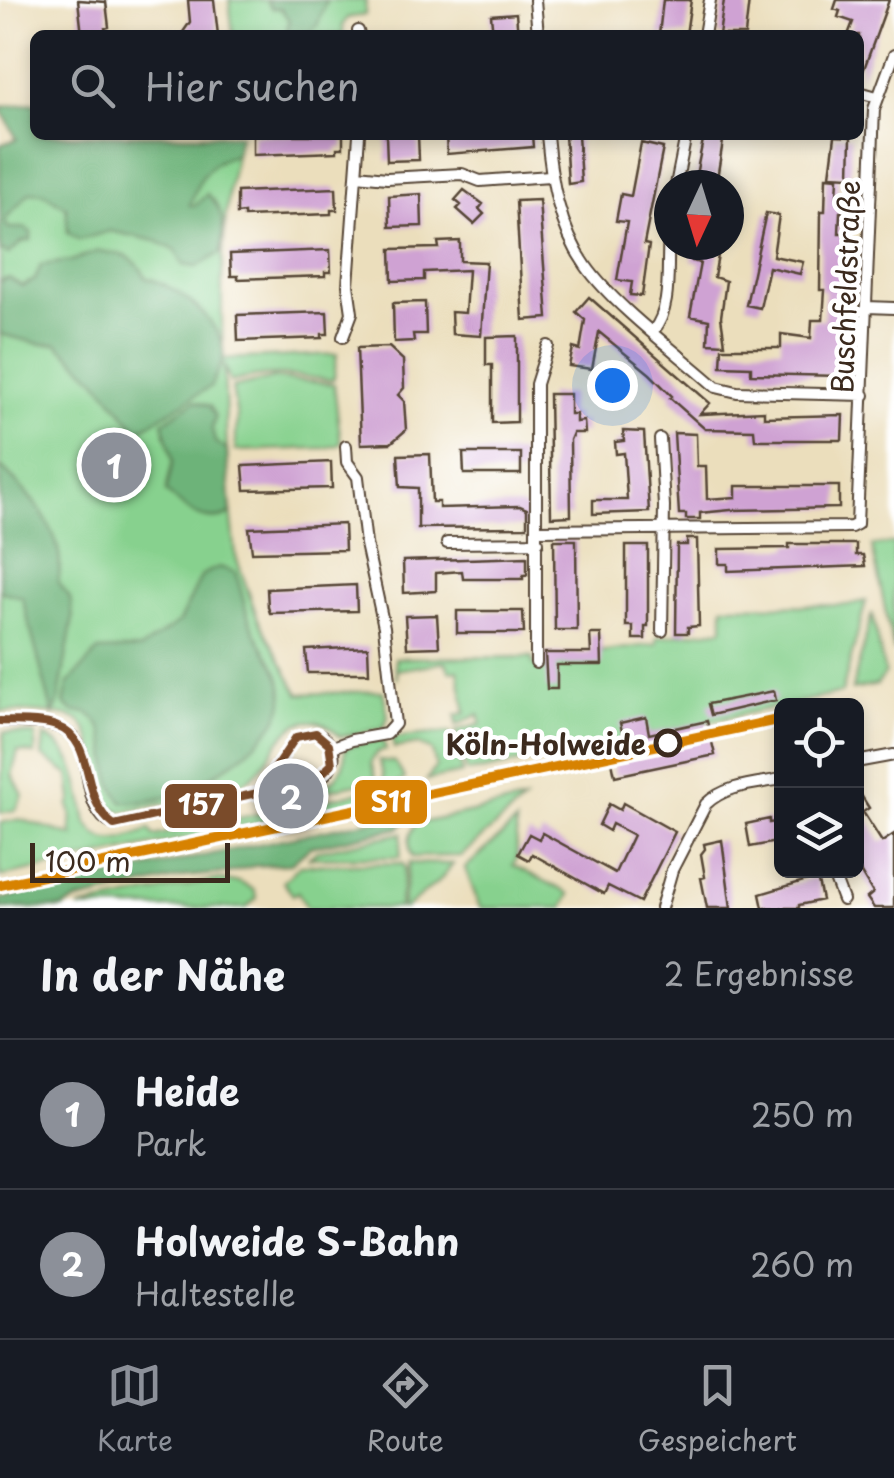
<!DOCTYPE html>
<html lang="de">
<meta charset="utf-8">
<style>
:root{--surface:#171b24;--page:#20242c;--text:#f1f3f6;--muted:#9ea1a6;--line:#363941;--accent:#8c9099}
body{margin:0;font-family:"Playpen Sans",sans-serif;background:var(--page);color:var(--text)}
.controls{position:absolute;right:30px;bottom:30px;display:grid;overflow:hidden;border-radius:15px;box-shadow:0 5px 15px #0003}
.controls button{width:90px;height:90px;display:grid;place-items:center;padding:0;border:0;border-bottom:2px solid var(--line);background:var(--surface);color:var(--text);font:50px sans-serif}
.compass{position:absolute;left:654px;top:170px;width:90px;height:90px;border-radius:50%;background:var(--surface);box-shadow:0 5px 15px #0003;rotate:184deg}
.scale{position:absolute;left:30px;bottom:25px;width:200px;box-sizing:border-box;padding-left:10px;border:5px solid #3b2a1e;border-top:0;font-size:28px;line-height:35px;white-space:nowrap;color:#3b2a1e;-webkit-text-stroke:8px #fff;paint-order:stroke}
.you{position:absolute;left:612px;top:385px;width:35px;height:35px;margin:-25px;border:8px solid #fff;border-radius:50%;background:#1a73e8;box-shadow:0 0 0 15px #1a73e833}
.badge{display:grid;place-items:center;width:65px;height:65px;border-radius:50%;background:var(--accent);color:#fff;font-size:32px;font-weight:700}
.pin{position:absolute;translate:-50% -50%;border:5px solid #fff;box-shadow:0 2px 10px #0006}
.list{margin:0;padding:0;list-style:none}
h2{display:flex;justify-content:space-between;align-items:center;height:130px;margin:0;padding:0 40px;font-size:42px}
h2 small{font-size:32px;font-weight:400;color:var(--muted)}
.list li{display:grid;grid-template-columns:65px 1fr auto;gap:30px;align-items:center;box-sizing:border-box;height:150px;padding:0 40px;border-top:2px solid var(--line)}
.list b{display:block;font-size:38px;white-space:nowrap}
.list p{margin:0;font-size:32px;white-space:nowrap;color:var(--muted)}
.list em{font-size:32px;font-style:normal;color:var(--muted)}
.icon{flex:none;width:55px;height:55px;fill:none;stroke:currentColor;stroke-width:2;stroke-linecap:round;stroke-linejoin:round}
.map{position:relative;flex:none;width:894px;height:908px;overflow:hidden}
.search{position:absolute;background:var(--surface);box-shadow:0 5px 15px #0003;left:30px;right:30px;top:30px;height:110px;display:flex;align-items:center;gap:25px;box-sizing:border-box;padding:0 35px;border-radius:15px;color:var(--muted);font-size:38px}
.sheet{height:430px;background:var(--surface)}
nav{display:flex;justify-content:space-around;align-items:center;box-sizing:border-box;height:140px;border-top:2px solid var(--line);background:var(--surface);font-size:28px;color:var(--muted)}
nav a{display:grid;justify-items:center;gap:5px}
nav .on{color:var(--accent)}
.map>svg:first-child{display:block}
.green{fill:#87d18e;stroke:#617e56;stroke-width:2.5}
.forest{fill:#6db379;stroke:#546e4c;stroke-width:2.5}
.building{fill:#cfa2d3}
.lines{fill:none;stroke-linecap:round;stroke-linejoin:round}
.street-casing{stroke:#554536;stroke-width:14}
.street{stroke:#fff;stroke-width:10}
.bus-1-casing{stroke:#fff;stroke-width:15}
.bus-1{stroke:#7a4b2a;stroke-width:8}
.rail-1-casing{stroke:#fff;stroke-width:18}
.rail-1{stroke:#d78204;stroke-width:10}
.stop-dot{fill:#fff;stroke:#3b2a1e;stroke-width:5}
.labels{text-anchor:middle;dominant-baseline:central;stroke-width:9;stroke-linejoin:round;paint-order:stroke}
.street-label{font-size:28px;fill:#3b2a1e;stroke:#fff}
.stop-label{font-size:28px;font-weight:bold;fill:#3b2a1e;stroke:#fff;text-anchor:end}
.line-badge{stroke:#fff;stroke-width:4}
.badge-label{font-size:28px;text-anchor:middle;font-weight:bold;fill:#fff}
</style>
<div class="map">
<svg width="894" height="908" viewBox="0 0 894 908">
<rect width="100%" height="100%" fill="#fff"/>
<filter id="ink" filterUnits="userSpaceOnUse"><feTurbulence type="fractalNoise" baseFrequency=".01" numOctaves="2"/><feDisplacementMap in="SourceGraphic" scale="20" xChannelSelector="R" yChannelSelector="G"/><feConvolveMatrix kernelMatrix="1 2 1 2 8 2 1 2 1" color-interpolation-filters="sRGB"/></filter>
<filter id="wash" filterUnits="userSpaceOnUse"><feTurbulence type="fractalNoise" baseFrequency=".0048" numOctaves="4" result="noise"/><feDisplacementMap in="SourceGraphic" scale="40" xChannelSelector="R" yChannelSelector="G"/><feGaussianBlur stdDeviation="2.25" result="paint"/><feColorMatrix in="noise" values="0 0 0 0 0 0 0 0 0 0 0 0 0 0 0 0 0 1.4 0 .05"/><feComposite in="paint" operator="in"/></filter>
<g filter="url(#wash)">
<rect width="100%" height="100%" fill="#ebdebc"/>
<path class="green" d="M229 0H366L365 15 347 18 343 25V35H233Z
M35 103V135H240C221 214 220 277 223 359L337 354 334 378 331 380C289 375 273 371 230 382L224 364 228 480 236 557 258 619 299 694 383 691 388 717 383 728 340 737C329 724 314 717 298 724 277 734 270 763 252 777 228 795 154 805 122 812 84 800 106 742 79 721 65 711 19 712 0 711V145L17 139 0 107Z
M273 378 334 384 341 444 326 448 235 451 237 417 232 388Z
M894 543V652L872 546Z
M866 601 842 693 485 770 467 772 456 731 481 724 479 714 457 725 456 715 466 713 458 670 449 671 446 662 397 670V680L395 658 532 657 533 664H588L591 653 657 644V637L723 629V606L848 605Z
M872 613 885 674 877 685 852 690Z
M4 732 36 735 35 754 18 751 12 775 23 795 16 810 0 813Z
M449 732 457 745 462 773 427 780 436 766 432 751 418 744 394 748 392 738Z
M44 736C78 750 80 790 87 822 102 851 126 839 150 829L154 836 379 788 384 778 379 760 395 762 405 779 396 784V794L0 877V823L20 819 73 836C68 826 75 817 69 806L72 799 69 775 42 756Z
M383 740 386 750 377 752 371 762 376 780 308 794 307 791C331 786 346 775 345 749L353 745Z
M524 801 461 856 412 857C407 846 409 833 416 824Z
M516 823 517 858 513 865 570 894 563 908H480L465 868Z
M402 833 400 857 309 858 317 851Z
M402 863 405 868 399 908H307L298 892 293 895 283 882 300 865Z
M409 863 453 864 442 878 406 908H402Z
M215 880 239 882 254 890 257 898 246 908H79Z"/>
<path class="forest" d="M266 0H327L317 26 306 35H286L289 20 281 9 271 8Z
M35 103V135H240L235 155C209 160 198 180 190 205L195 206 207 194C227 211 223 230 221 253L196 267 183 265 176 251 156 241 110 231 79 240 68 232 66 207 43 193 30 192 5 220 8 228H24L31 232V240L22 242 9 254 0 250V145L17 139 0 107Z
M99 251C123 254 135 255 146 278 174 283 228 325 223 358 222 367 214 376 211 386L138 431 96 379 57 344H40L0 334V281L9 278 22 286 35 280 41 265 71 261Z
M195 401 210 406 215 417 212 429 215 442 227 450 231 514C204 527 186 509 166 492L173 460 163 422Z
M0 466C31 495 69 536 58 582L70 598 73 618 58 703 53 715 22 597 0 591Z
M219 567 235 572C241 587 243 602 248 616 256 644 286 670 283 701 281 734 212 780 183 791 165 799 143 803 123 802 104 781 111 757 103 732 101 725 94 718 88 713L73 712 64 704 68 684 98 651 140 649 179 622 202 575Z
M405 813 404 823 399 828 310 847 290 864 254 866 228 873 184 877 78 901 62 908H0V899Z"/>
<g id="blocks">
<path class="building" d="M78 0 106 2 109 27 105 28 106 35H82Z
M188 0H214L218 35H181L190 22Z
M663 0H691L686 35H659Z
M724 0H749L745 35H719Z
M837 0H889L861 77 859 35H848L853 22 838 17 840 11 834 9Z
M516 13 518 35H493L491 15Z
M253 135H343V148H337V152L253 155Z
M386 135H418L419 160 387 161Z
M446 135H532L533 147 447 154Z
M565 135H578L581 182 568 184Z
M704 135H724L716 185H694Z
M835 136 851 137 850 176 830 175Z
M641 143 663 148 644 244 649 245 642 296 630 295 632 282 617 280 627 222 616 221 621 194 631 196Z
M826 177 838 178 837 197H850L849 212H840L839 233H847L841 376 751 374V367L721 366 722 348H781V334L811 338 812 320H823L825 290H820L821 211H825Z
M336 188 337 210H331V214L244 217V213L237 214V192Z
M464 190 483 204 479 209 484 214 474 224 457 209 461 205 455 200Z
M421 194 422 226 390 227 389 196Z
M539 200 548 318 523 320 516 201Z
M766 213 779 215 773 256 803 262 800 274 769 267 760 308 746 305Z
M460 241V261L486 262 481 336 452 334 451 312 465 313 468 270 424 272V280L392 281 391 249 439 248 438 242Z
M695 245H720L714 277 726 281 721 317 725 344 708 343 709 320 690 316 700 263 692 261Z
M330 250 331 272H325V276L238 279V276H231L230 254Z
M589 297 710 403 700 414 764 411V417L843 415 842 440H755L754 430 705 429 670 398 672 396 650 374 599 332 592 369 569 366 573 348 580 350 585 320 576 312Z
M425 302 426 334H413L414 341 394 342 393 303Z
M327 312 328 334H322V338L238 341 237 315Z
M517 336V422L492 423V365H486V337Z
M389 347 403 360 404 388 398 395 404 401 406 430 391 443 361 444 357 348Z
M549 394H570V414H576V422L584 421 585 433H573L570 440 571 516 551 517Z
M623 431 644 432 649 512 593 514V500H627L624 453 616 454 615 442 624 441Z
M674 433 696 434 697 466H706L707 499 736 497V486H839V508L731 510 700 513V519H686V514H679Z
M463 453H521V474H464Z
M430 454 432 502H439V508L520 506 527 509V527L418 528V488L400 487 398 455Z
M331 462 332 488 245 490 243 466Z
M344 524 345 550 252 552 249 528Z
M687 539H697L699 626 688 627V633H676L677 545H687Z
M554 540H576L577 630H555Z
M789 544H856V555H863L865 566 728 571V564H719V549L789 548Z
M626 546H648V626H645V639H633V626H626Z
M527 557V575H523V579H463L462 571 436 573V591L404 593 403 561Z
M356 585 357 611 270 613 268 607 267 589Z
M457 611H523L524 633H457Z
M437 615 439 647 407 648 405 616Z
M590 634H601L602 665H557V689H547L545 653H591Z
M368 647 369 673H308L306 650Z
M774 691 776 700 711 715 708 704Z
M646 717 649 734 707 721 715 755 615 776 608 742 624 739 620 723Z
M856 787 869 808 863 812 882 842 894 834V908H874L867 898 873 893 861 873 856 856Z
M623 803 675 832 640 902 608 886 604 894 532 854 529 860 518 854 529 834 539 839 542 833 615 873 633 835 612 824 609 831 599 825 609 804 620 810Z
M769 819V823L782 821V841L750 847 746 824Z
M722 840 731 908H707L701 878 705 877 701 854 705 849 704 844Z
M817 877 822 900 799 905V908H763L760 894Z"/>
</g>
</g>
<g filter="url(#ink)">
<use href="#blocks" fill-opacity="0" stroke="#554536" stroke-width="2.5"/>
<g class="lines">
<g class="street-casing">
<path id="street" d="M535 0 538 35
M358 31 359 35
M704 35 710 0
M859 92 877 97
M547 135C551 180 559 228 586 266 614 306 678 353 716 387L737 392 864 395
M357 175 387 178 462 174 480 181 550 176
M676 185 686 135
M867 307 894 308
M653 331C673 308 666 266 669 237
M343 337 352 313 348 285 359 135
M660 439 664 506 662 631
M537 530 851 527 857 524 874 109 894 55
M447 543 538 542
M536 663V384L548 346
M0 721C19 723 47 720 64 730 99 749 76 808 114 825L315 780C339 770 340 744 316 733L296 737 259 792
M333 747 352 740 386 734 395 724 384 627 366 544 358 477 347 462 346 446
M856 762 894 755
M832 871 843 900
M661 908 672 870 706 804C725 785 756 784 782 779"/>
</g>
<use href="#street" class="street"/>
<g class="bus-1-casing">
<path id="bus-1" d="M0 721C18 722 38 720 56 726 98 741 78 799 114 825L315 780 332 764 329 744 316 733 296 737 259 792"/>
</g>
<use href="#bus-1" class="bus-1"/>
<g class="rail-1-casing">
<path id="rail-1" d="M0 885 782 719"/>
</g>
<use href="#rail-1" class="rail-1"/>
</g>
</g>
<circle class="stop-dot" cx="668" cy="743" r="12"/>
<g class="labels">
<g class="street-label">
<text transform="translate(845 287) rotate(-88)">Buschfeldstraße</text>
</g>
<g class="stop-label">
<text x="646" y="743">Köln-Holweide</text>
</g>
</g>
<g class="line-badge">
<rect x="353" y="778" width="76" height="48" rx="10" fill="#d78204"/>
<rect x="163" y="782" width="76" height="48" rx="10" fill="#7a4b2a"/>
</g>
<g class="badge-label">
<text x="391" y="812">S11</text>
<text x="201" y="815">157</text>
</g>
</svg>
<div class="controls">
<button><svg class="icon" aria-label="locate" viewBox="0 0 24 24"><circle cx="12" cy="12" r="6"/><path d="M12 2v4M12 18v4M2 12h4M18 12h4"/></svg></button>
<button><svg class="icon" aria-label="layers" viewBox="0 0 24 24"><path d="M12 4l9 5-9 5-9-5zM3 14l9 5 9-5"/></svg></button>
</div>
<svg class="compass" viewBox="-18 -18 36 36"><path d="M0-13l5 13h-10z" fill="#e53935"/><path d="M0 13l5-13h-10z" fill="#9ea1a6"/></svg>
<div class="scale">100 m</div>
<div class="you"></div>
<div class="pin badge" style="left:114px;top:465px">1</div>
<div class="pin badge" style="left:291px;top:796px">2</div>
<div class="search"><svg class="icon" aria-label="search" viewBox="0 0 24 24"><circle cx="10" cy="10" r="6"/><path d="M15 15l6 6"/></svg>Hier suchen</div>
</div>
<section class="sheet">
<h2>In der Nähe<small>2 Ergebnisse</small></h2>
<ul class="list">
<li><span class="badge">1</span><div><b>Heide</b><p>Park</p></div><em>250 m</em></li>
<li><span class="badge">2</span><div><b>Holweide S-Bahn</b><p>Haltestelle</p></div><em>260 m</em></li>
</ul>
</section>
<nav>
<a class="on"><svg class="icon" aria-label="map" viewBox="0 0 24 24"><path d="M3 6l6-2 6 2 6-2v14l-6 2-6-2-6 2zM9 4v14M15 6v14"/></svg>Karte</a>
<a><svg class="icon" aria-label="directions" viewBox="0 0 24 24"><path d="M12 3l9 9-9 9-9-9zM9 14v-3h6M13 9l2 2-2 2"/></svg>Route</a>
<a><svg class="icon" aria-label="saved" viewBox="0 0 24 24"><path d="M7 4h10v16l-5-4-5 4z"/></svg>Gespeichert</a>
</nav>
